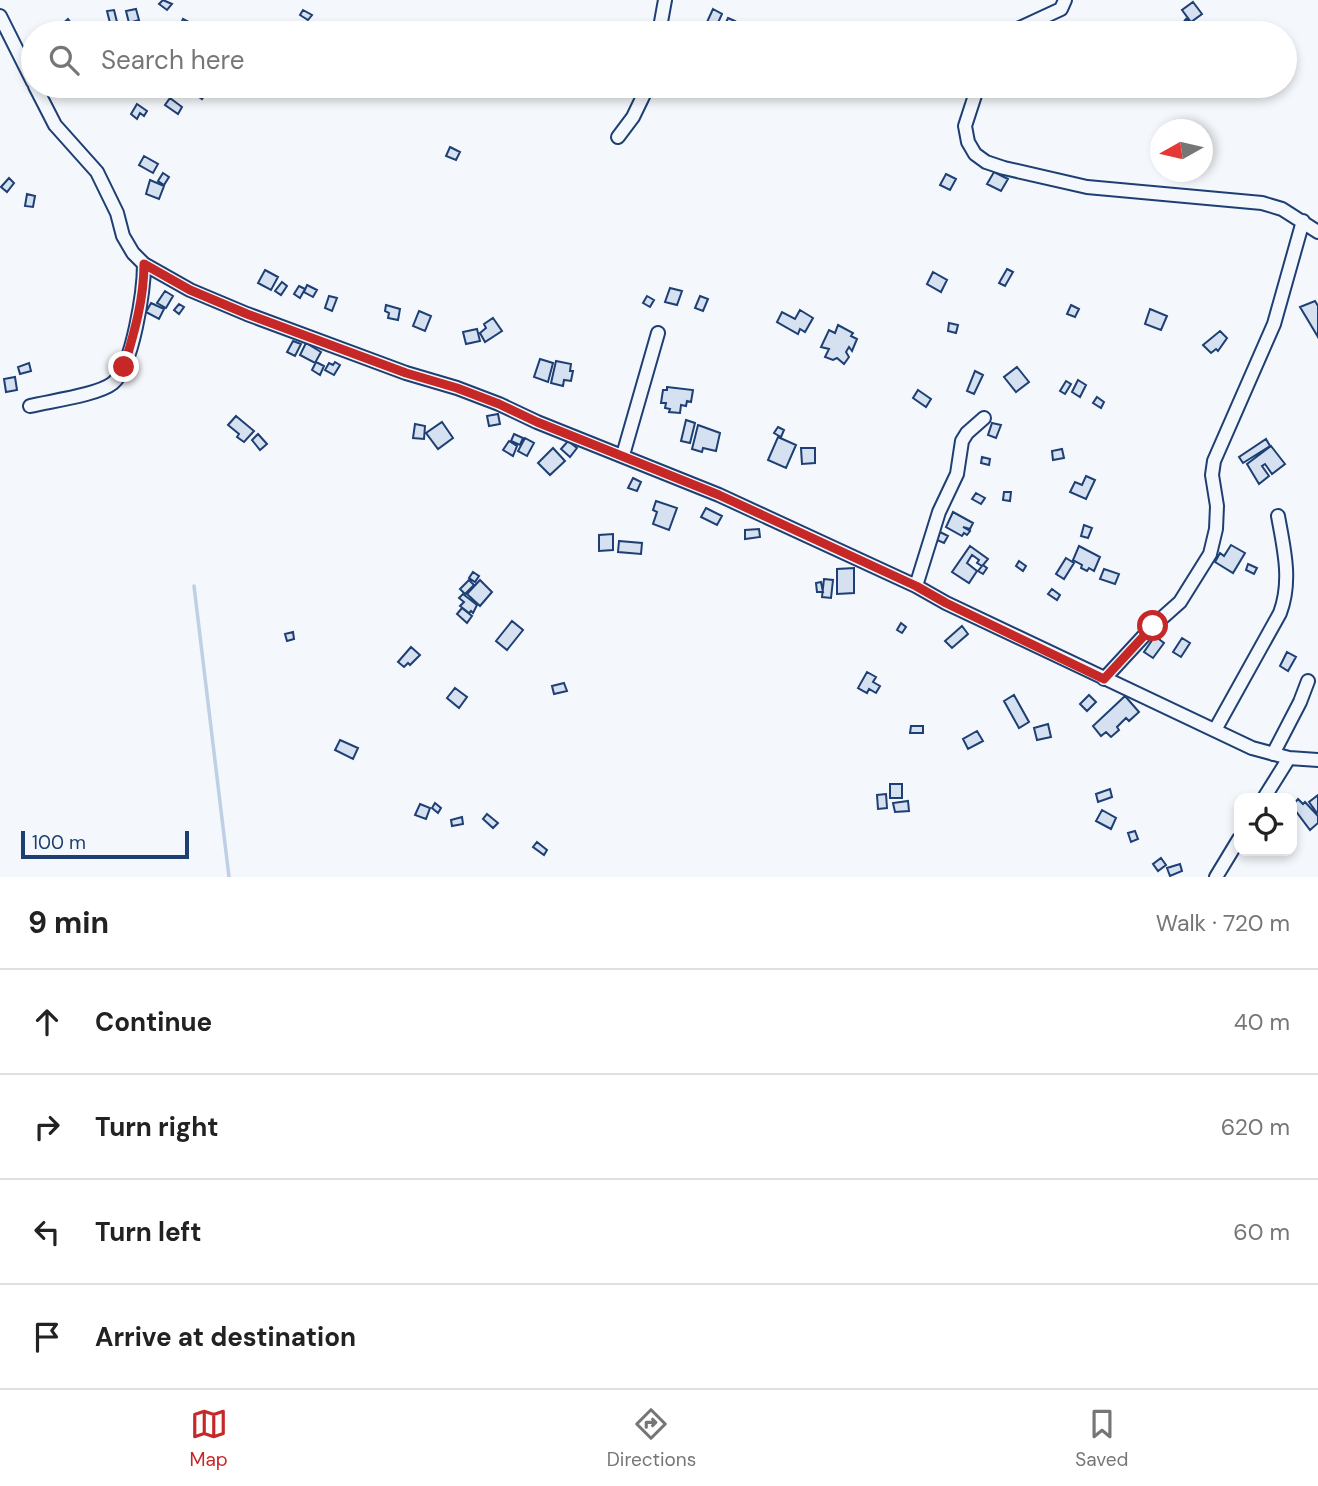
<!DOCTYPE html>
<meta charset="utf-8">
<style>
:root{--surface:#fff;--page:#f6f6f6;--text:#222;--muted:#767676;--line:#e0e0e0;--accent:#c62828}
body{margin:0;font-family:"DM Sans",sans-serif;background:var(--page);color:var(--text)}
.controls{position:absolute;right:21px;bottom:21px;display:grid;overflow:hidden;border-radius:14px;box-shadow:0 4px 10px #0003}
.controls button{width:63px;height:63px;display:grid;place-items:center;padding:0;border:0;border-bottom:2px solid var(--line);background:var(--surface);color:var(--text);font:35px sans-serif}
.compass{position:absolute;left:1150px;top:119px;width:63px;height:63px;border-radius:50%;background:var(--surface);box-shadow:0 4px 10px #0003;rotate:262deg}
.scale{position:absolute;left:21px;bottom:18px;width:168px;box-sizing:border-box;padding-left:7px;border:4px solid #1d3f73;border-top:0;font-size:19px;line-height:24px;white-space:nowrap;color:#1d3f73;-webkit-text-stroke:5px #f4f7fb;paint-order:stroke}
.stop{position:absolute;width:21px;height:21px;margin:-16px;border:5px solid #c62828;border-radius:50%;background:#fff}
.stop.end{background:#c62828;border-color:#fff;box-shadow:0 2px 7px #0008}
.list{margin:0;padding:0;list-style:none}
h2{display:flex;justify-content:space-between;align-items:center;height:91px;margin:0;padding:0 28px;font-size:30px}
h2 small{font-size:23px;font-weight:400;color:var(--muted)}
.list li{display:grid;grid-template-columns:46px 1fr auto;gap:21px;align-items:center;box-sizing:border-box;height:105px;padding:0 28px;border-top:2px solid var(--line)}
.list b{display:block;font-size:26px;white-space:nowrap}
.list em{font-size:23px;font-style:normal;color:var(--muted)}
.icon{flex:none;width:38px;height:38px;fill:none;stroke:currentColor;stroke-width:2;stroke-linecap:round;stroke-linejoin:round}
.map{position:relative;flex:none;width:1318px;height:877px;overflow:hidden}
.search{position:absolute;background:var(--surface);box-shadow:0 4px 10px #0003;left:21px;right:21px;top:21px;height:77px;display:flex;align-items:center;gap:18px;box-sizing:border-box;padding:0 24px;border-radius:38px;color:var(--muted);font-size:26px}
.sheet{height:511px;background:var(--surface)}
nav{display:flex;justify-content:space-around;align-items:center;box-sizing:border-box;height:98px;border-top:2px solid var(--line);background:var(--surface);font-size:19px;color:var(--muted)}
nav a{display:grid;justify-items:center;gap:4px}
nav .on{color:var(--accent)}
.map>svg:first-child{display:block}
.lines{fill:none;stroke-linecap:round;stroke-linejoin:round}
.stream{stroke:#bed0e5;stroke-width:3.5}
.building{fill:#d5e0f0;stroke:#1d3f73;stroke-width:2}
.minor-casing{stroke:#1d3f73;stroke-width:16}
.minor{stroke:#f4f7fb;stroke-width:12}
.route{stroke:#c62828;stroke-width:9}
</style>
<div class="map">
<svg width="1318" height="877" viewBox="0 0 1318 877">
<rect width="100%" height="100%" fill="#f4f7fb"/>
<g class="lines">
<path class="stream" d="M194 586 229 877"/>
</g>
<path class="building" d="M163 0 172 4 167 10 159 4Z
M1193 2 1202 14 1191 22 1182 10Z
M136 9 139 20 129 23 126 11Z
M713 9 722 14 716 27 707 22Z
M114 10 118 26 111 27 107 11Z
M303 10 312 15 308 20 300 15Z
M728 18 735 21 729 32 723 29Z
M68 19 76 30 71 33H64L59 27Z
M183 19 200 28 197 33 177 32Z
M1186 19 1194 25 1187 33H1180L1177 31Z
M307 22 315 30 311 33H306L301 28Z
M138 25 145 31 144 33H132Z
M197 86 209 88 202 99 193 93Z
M170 98 182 107 178 114 165 105Z
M137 104 147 111 144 116 140 113 137 119 131 114Z
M450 147 460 152 456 160 446 156Z
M144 156 158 164 153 173 139 165Z
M994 172 1008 179 1001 191 987 184Z
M163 173 169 177 164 185 158 181Z
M946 174 956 179 950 190 940 185Z
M9 178 14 183 7 192 1 187Z
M150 180 164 186 159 199 146 194Z
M27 194 35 196 33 207 25 206Z
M1007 269 1013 272 1005 286 999 283Z
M265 270 278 277 271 290 258 283Z
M933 272 947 280 941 292 927 284Z
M282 282 287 286 281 295 275 291Z
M307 285 317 290 313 297 304 292Z
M299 286 305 289 300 298 294 294Z
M670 288 682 291 677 305 665 302Z
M165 291 173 296 166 308 157 303Z
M329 296 337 298 332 311 325 308Z
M647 296 654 300 650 307 643 303Z
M700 296 708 299 703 311 695 308Z
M1315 301 1318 306V337L1300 307Z
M151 303 164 309 159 319 146 312Z
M179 304 184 307 179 314 174 310Z
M386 305 400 309 398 320 388 318 389 313 385 311Z
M1071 305 1079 309 1075 317 1067 314Z
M1150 309 1167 316 1161 330 1145 324Z
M800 310 813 318 805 332 800 329 798 334 777 322 782 312 795 319Z
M419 311 431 316 425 331 413 326Z
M493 318 502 331 485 342 480 333 486 328 484 324Z
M949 323 958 325 956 333 948 331Z
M838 325 853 333 851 336 857 339 852 351 849 347 846 352 849 357 844 364 837 358 833 360 825 357 829 349 821 347 829 330 835 333Z
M477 329 480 341 466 344 463 332Z
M1220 331 1227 338 1218 351 1216 349 1211 353 1203 345Z
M293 341 301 344 295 356 287 352Z
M306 343 321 352 315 363 300 355Z
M540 359 553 363 548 382 534 377Z
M556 361 571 364 570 371H573L571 381 564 380 563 386 551 383Z
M316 362 324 366 320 375 312 370Z
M335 362 340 365 334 375 325 370 329 363 333 365Z
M29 363 31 371 20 374 18 367Z
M1017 367 1029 382 1016 392 1004 377Z
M975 371 983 375 974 394 967 391Z
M15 377 17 390 6 392 4 379Z
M1078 380 1086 385 1080 397 1072 392Z
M1066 381 1071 384 1065 394 1060 391Z
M667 387 693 390 691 402 687 401 686 406 681 405 680 413 669 412 670 409 665 408 666 403H661L663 390H667Z
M918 390 931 399 926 407 913 398Z
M1097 397 1104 402 1101 408 1093 403Z
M498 414 500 424 489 426 487 416Z
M236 416 254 431 244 442 237 437 239 434 228 425Z
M686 420 695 423 690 443 681 441Z
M442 422 453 438 438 449 426 433Z
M992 423 1001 425 996 438 988 435Z
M415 424 425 426 424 439 413 438Z
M698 425 720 433 716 451 703 448 702 452 692 449Z
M778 427 784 430 781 437 774 433Z
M258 434 267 444 260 450 252 440Z
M514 434 523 438 520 445 511 441Z
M778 437 796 445 786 468 768 460Z
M525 438 534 443 527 456 518 451Z
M1266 439 1270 446 1243 463 1239 457Z
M509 441 517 446 513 456 503 450Z
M568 441 577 448 570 457 561 449Z
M1271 446 1285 464 1272 474 1265 464 1262 466 1269 476 1259 484 1247 464Z
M553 448 565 461 550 475 538 463Z
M801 448H815V463L802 464Z
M1062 449 1064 458 1053 460 1052 451Z
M982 457 990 459 989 465 981 463Z
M1086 476 1095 480 1086 499 1070 492 1075 482 1082 485Z
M633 478 641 482 637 491 628 488Z
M1004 492H1011L1010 501 1003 500Z
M976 493 985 498 981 504 972 499Z
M656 501 677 508 669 530 653 524 657 512 653 510Z
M706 508 722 516 717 525 701 517Z
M953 512 973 523 970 529 963 527 970 531 967 535 964 533 962 536 946 527Z
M1084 525 1092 528 1088 538 1081 536Z
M759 529 760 537 745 539V530Z
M940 532 948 536 944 543 937 540Z
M613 534V550L599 551V535Z
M619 541 642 543 641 554 618 552Z
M1231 545 1245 553 1233 573 1215 562 1220 553 1224 556Z
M970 546 988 559 983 565 987 568 983 574 978 571 982 566 977 563 979 560 972 555 967 563 977 571 969 583 952 572Z
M1079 546 1100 557 1094 571 1089 568 1087 571 1081 568 1082 565 1073 560Z
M1066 558 1074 563 1064 579 1056 574Z
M1019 561 1026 566 1023 571 1016 566Z
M1248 564 1257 568 1254 574 1246 570Z
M854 568V593L837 594V569Z
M1104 569 1119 574 1115 584 1100 579Z
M473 572 479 576 475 582 469 578Z
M824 579 833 580 831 598 822 597Z
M469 580 474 585 465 594 460 589Z
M480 580 492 592 480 606 467 594Z
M821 582 823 592H817L816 583Z
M1052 589 1060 595 1057 600 1048 594Z
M463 594 477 605 473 613 471 611 469 613 460 606 464 602 459 598Z
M462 608 472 616 467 623 457 614Z
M512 621 523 630 507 650 496 641Z
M901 623 906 627 902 633 897 630Z
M962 626 968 634 952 648 945 641Z
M293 632 294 639 287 641 285 634Z
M1155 636 1164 643 1153 658 1144 652Z
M1182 638 1190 643 1181 657 1173 652Z
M411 647 420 655 410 665 408 663 404 667 398 662Z
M1287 652 1296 657 1288 671 1280 666Z
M867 672 876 677 873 682 880 686 876 693 869 689 867 693 858 688Z
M564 683 567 691 554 694 552 686Z
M455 688 467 697 459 708 447 698Z
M1014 695 1029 722 1019 728 1004 701Z
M1089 695 1096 702 1087 711 1080 704Z
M1125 696 1139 712 1129 721 1126 718 1117 727 1119 730 1111 737 1106 732 1101 736 1093 726Z
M1048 724 1051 737 1037 740 1034 728Z
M911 726H923V733H910Z
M977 731 983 741 968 749 963 739Z
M340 740 358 748 353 759 335 750Z
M890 784H902V798H890Z
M1110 789 1112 797 1098 802 1096 794Z
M886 794 887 808 878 809 877 795Z
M1318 795V812L1317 813 1309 802Z
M1298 799 1303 804 1305 802 1318 816V823L1310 830 1292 806Z
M908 801 909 811 895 812 893 803Z
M435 803 441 808 438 813 432 808Z
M420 804 430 808 426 819 415 815Z
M1102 810 1116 818 1111 829 1096 821Z
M487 814 498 823 493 828 483 819Z
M462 817 463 824 452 826 451 820Z
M1135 831 1138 839 1131 842 1128 833Z
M537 842 547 850 544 855 533 847Z
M1161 858 1166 865 1158 871 1153 864Z
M1180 864 1182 871 1170 876 1167 868Z"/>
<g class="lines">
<g class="minor-casing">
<path id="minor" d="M0 16 33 82
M659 33 665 0
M1009 33 1061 9 1065 0
M35 86 55 125 97 172 117 213 123 236 133 253 144 264 190 290 247 314 406 373 457 388 499 404 537 422 719 495 916 586 946 603 1252 748 1289 758 1318 760
M978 86 965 126 968 142 975 154 986 162 1004 168 1087 187 1262 203 1282 209 1318 232
M618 137 633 117 648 86
M30 406C50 401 98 395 113 383 133 366 144 290 144 264
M623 455 658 333
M916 586 939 512 957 474 962 441 967 433 984 418
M1104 679 1153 626 1180 602 1210 554 1216 529 1217 506 1212 475 1214 461 1274 324 1303 221
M1215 730 1280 613C1292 581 1284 549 1278 516
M1273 754 1300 702 1308 681
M1264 798 1289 758
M1216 877 1239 839"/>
</g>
<use href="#minor" class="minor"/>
</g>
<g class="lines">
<path class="route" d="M124 367C134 333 144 300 144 264L190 290 247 314 406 373 457 388 499 404 537 422 719 495 916 586 946 603 1104 679 1153 626"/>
</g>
</svg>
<div class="controls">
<button><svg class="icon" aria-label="locate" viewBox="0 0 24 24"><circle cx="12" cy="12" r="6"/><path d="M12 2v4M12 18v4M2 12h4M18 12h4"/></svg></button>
</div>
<svg class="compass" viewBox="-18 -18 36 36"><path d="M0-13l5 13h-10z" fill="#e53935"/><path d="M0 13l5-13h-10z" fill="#767676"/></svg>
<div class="scale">100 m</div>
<div class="stop" style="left:1153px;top:626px"></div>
<div class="stop end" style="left:124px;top:367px"></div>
<div class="search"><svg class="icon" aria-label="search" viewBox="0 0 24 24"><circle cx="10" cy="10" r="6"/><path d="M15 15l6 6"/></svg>Search here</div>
</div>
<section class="sheet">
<h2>9 min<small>Walk · 720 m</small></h2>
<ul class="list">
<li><svg class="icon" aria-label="ahead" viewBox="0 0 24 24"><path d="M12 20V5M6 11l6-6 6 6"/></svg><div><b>Continue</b></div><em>40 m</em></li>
<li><svg class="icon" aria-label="right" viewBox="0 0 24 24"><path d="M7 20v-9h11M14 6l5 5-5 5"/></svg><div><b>Turn right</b></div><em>620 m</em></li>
<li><svg class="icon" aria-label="left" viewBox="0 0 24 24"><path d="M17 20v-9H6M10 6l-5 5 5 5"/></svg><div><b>Turn left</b></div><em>60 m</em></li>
<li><svg class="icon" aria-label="arrive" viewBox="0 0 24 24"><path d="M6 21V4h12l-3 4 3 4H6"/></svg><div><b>Arrive at destination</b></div></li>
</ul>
</section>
<nav>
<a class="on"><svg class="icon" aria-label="map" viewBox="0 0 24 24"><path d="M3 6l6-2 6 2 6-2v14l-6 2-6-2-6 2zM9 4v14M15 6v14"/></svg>Map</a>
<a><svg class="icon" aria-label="directions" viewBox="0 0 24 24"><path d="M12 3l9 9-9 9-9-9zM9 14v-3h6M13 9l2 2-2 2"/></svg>Directions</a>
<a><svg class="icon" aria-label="saved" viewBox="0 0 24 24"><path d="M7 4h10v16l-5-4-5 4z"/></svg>Saved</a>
</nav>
